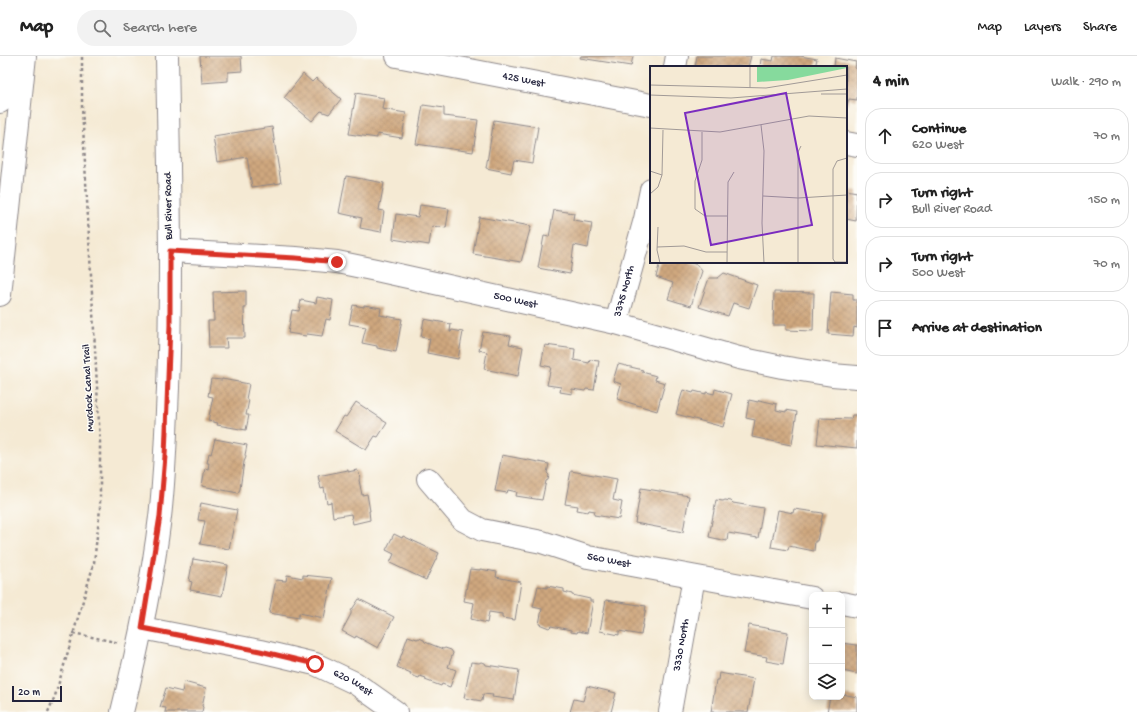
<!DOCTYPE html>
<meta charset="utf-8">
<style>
:root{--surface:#fff;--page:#f2f2f2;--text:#222;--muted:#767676;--line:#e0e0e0}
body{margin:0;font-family:"Gochi Hand",sans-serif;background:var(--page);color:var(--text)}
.controls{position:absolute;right:12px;bottom:12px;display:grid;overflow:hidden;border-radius:8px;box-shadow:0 2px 10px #0003}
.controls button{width:36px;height:36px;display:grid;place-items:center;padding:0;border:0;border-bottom:1px solid var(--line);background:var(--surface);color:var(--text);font:20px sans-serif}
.scale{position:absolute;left:12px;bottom:10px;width:50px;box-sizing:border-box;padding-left:4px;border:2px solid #22223b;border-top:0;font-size:11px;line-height:14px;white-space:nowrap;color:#22223b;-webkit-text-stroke:3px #fdfcf7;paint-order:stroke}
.stop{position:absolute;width:12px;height:12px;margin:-9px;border:3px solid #d93025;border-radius:50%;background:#fff}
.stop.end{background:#d93025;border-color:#fff;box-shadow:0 1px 4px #0008}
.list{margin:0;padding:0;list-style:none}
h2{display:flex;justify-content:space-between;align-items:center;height:52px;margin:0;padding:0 16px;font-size:17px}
h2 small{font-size:13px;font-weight:400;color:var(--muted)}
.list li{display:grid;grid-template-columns:26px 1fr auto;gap:12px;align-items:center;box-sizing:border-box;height:56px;margin:0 8px 8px;padding:0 8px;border:1px solid var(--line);border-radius:16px}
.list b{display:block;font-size:15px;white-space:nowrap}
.list p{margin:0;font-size:13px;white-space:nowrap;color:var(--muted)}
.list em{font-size:13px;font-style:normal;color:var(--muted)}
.icon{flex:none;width:22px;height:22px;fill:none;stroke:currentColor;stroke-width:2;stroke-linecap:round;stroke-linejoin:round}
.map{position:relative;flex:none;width:857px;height:656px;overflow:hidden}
header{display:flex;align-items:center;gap:24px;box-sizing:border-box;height:56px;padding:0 20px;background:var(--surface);border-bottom:1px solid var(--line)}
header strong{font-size:19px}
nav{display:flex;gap:22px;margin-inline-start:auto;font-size:14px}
.search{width:280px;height:36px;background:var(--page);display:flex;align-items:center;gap:10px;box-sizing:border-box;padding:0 14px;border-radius:22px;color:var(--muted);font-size:15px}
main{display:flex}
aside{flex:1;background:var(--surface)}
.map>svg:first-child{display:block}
.building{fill:url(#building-cross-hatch)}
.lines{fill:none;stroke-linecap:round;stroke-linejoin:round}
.minor-casing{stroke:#8c8688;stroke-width:24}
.major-casing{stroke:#8c8688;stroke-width:24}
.path{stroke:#8c8688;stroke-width:2.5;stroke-dasharray:3 3;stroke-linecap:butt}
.minor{stroke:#fff;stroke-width:22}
.major{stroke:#fff;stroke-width:22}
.route{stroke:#d93025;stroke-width:5}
.labels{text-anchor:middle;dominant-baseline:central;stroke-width:3;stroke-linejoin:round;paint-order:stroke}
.street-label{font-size:11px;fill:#22223b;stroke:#fdfcf7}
.inset-road{fill:none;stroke:#a19a97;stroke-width:1}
.view{fill:#7b2cbf;fill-opacity:0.15;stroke:#7b2cbf;stroke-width:2}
.inset-edge{fill:none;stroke:#22223b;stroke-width:2}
</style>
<header>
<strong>Map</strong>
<div class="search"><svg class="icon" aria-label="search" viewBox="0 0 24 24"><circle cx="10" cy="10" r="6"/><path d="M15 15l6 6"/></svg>Search here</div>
<nav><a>Map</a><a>Layers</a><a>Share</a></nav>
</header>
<main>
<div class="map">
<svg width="857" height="656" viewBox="0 0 857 656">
<defs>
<pattern id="building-cross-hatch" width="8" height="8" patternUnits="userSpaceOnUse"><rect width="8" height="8" fill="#cfa77e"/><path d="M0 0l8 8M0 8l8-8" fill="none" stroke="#b18f6e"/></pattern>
</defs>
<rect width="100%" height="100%" fill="#fdfcf7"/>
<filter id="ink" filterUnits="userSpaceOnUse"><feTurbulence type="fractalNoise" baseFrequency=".025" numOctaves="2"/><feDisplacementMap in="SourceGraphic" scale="8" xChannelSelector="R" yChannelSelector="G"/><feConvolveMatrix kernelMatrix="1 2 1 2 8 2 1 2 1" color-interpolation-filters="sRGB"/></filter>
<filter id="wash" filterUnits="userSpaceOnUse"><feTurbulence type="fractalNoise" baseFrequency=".012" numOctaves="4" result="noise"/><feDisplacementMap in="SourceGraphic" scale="16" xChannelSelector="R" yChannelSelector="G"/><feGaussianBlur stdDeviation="0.9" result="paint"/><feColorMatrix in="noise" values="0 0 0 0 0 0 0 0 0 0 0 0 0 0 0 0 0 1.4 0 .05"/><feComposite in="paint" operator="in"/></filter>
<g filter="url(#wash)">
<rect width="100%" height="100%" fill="#f5ead4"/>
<g id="blocks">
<path class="building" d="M200 0H241L242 15 228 16V25L202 27Z
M581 0H633L631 10 580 2Z
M697 0H751L748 11 737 10V11H695Z
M774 0H800L817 3 815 11H760L761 3 773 5Z
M835 2 856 6 855 13H857V44L849 43 847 49H846V11H834Z
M303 18 312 26 316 22 341 43 329 58 321 55 312 65 284 42Z
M356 37 384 42 382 53 406 57 402 82 377 78V82L349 78Z
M423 49 444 52V60L478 64 473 96 416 88Z
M494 64 538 71 532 107 514 104 511 117 486 112Z
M272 71 281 127 252 131 247 101 217 106 213 80Z
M346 120 384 127 379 154 384 155 381 176 360 172 362 162 339 157Z
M846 134 857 136 856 165 846 163Z
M420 149 449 153 446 172 432 170 429 189 393 183 396 158 418 161Z
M554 154 574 157 573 164 592 167 588 192 574 189 570 218 538 212 544 180 549 181Z
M479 161 531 170 521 206 473 198Z
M660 206H689L697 209 702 215 691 250 668 243 673 227 656 221Z
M724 217 757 229 749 252 733 247 728 260 699 251 709 222H718Z
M246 235V252H244L245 282H226L227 292H209L208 265H214L213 236Z
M774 236 814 237 813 275 786 274V269H773Z
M831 236 853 238V244H857V272L854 271 853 280 828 278Z
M317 241 333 244 330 264 326 263 322 280 307 278 306 280 288 277 292 254 299 255 301 244 316 247Z
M353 249 364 251V249L381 252 380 259 402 263 396 296 377 292V290L362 287 366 271 349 268Z
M424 263 451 268 450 276H451L452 274 463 276 458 303 427 297 430 283 421 281Z
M483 276 511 280 509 288 523 291 518 320 484 313 487 296 479 294Z
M545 289 575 293 574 304 589 307 590 304 599 305 594 334 586 333 585 335 572 333V338L560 336 561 331 547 329 551 311 541 309Z
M618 308 643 314 642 316 656 320 655 324 665 327 657 355 617 343 621 328 613 325Z
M211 323 222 324V323L249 328 246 343 249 344 246 359H249L246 374 217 369 218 367 208 365 213 341 208 340Z
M715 333 732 338 723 371 676 358 683 334 693 337 694 335 706 338V336L714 338Z
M749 344 758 346 759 344 777 348 776 354 786 356V354L797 356 792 388 791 389 752 381 755 364 746 362Z
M356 346 382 363V364L387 367 378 381 375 380 366 394 335 375 344 360 346 361Z
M852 359H857V392L817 388 820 362 851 363Z
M215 383 247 389 245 399 246 401 244 406 240 433 238 437 202 430 205 412 208 413 209 407H207L209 397 211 398Z
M502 399 549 408 547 417 549 419 548 424 546 425 542 444 516 440 517 436 508 434 507 437 495 435Z
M348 414V416L357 414 359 417 360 422 359 424 362 439 367 438 370 455H369L370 464 353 468 351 458 333 461 331 446 327 447 324 432 321 433 318 420Z
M571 415 617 423 613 444 622 446 619 463 594 459 595 455 589 454 588 456 577 454 578 450 565 448Z
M641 432 689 440 683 476 635 467Z
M716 444 723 445 725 444 731 445 733 447 763 452 758 482 728 477 727 485 709 481Z
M201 447 237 454 229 493 200 488 205 465 198 464Z
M794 453 823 457 817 485H815L814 495 789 490 788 494 771 491 778 454 793 457Z
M394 478 402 482 403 480 439 497 426 524 390 507 394 498 386 494Z
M193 503 228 509 222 540 190 534 192 526 189 525Z
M470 513 480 514V513L497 516 496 521 521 526 515 564 502 562V558L489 556 487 567 471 563 474 547 464 545Z
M287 519 303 522V519L332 522 324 562 299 557V562L269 557 276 524 286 525Z
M538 530 547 532V530L564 533V536L572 538V539L590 543V545H593L587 577 578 575 577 577 571 576V574L551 570 549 572 539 568 542 553 533 551Z
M359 543 394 561 378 592 356 580 355 582 342 575 351 558V555Z
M606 544 646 550 641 579 619 575V579L600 575Z
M749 569 788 576 783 608 766 605 767 601 744 597Z
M408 580 417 583 419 582 424 584 425 586 443 593 445 592 451 594 453 597 448 611 456 614 450 631 442 628 441 630 425 624 426 622 420 620 419 622 410 619 411 617 397 611Z
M842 587 857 589V618L842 615Z
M471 606 479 607 481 606 485 607 486 609 519 614 514 644 492 641 493 639 483 638 482 645 464 642Z
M719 617 754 623 748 656H711L716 624H718Z
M184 626 206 632 202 650 203 651 202 656H165L166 652 160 651 166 632 182 636Z
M587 630 616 637 611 656H570L574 643 583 645Z
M842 638 857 641V656H827L830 641H842Z"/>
</g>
</g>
<g filter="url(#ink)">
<use href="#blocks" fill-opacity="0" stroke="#8c8688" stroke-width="1"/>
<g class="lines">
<g class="minor-casing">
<g id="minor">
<path id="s1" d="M397 0 651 49"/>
<path d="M675 11 677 0"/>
<path d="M846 87 857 89"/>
<path id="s2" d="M170 195 296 202 337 206 376 214 616 267 739 302 782 311 832 319 857 321"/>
<path id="s3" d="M616 267 645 163 651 134"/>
<path id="s4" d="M428 423 463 464 482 474 542 486 588 501 812 542"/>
<path d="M842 547 857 550"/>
<path id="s5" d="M142 572 260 595 315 608 355 627 396 656"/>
<path d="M122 656C138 592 152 527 160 461 165 418 166 375 168 332 172 221 169 111 167 0"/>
<path id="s6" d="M670 656 694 521"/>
</g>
</g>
<g class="major-casing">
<path id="major" d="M0 46 4 0
M0 239 25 0"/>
</g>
<path class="path" d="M73 577 120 587
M48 656 55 640 94 507 100 453V386L82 51V0"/>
<use href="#minor" class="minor"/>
<use href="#major" class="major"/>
</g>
</g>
<g class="lines" filter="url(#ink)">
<path class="route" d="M315 608 260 595 142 572 160 460 165 400 170 269V195L296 202 337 206"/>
</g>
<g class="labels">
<g class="street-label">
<text stroke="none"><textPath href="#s1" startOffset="129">425 West</textPath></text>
<text transform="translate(169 150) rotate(-91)">Bull River Road</text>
<text stroke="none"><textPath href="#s3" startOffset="33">3375 North</textPath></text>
<text stroke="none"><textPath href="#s2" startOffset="350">500 West</textPath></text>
<text transform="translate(89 332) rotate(-93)">Murdock Canal Trail</text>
<text stroke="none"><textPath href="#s4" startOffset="206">560 West</textPath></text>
<text stroke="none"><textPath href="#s6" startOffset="68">3330 North</textPath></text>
<text stroke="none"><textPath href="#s5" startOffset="219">620 West</textPath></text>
</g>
</g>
<g transform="translate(650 10)">
<rect width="197" height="197" fill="#f5ead4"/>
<path d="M107 0H197V2L138 14 107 16Z" fill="#86da9d"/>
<path class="inset-road" d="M100 0V22M0 19 116 22 197 9M171 28H197M0 29 81 32 197 23M111 59 114 85 112 157 114 197M0 62 70 66 159 50 197 52M52 66V94L45 115V143L55 150H77M197 92 187 95 183 103V193L185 196H197M0 105 12 109M0 128 8 121 12 109 13 64M113 130 148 132 197 129M8 161 7 184 10 197M7 181 34 180 56 186H77M77 197 78 116 84 106M148 197V86L151 80"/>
<path class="view" d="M136 27 162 159 61 179 35 47Z"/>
<rect width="197" height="197" class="inset-edge"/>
</g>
</svg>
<div class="controls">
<button>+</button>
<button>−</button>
<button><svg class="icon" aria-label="layers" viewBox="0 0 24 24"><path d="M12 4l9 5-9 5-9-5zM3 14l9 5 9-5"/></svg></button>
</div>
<div class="scale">20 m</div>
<div class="stop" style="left:315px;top:608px"></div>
<div class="stop end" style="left:337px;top:206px"></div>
</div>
<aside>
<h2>4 min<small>Walk · 290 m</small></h2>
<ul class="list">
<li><svg class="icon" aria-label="ahead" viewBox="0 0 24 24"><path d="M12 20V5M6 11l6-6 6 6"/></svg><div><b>Continue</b><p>620 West</p></div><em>70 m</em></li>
<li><svg class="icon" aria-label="right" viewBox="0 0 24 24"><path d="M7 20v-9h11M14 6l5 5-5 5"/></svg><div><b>Turn right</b><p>Bull River Road</p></div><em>150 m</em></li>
<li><svg class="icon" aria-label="right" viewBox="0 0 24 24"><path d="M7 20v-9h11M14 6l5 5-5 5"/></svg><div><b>Turn right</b><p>500 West</p></div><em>70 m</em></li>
<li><svg class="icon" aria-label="arrive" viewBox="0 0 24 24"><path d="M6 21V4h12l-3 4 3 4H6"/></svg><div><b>Arrive at destination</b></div></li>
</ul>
</aside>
</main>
